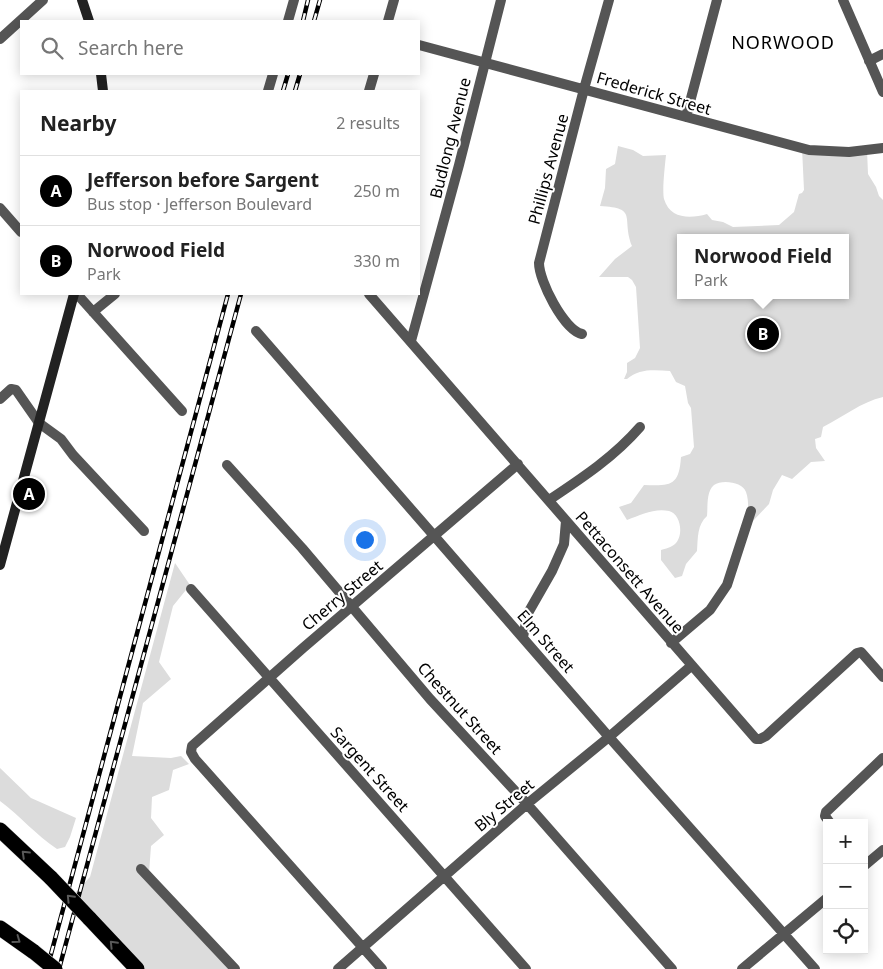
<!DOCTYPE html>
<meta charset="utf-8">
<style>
:root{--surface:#fff;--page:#f6f6f6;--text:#222;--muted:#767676;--line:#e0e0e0;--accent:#000}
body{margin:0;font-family:"Noto Sans",sans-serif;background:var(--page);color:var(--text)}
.controls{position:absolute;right:15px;bottom:15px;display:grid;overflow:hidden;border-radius:0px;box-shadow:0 2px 12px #0003}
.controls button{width:45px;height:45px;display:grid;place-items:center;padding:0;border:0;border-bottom:1px solid var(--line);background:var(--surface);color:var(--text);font:25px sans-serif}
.you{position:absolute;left:364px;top:539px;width:18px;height:18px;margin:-12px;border:4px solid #fff;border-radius:50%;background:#1a73e8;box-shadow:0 0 0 8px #1a73e833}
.badge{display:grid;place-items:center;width:32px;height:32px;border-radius:50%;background:var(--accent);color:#fff;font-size:16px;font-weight:700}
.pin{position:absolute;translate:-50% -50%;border:2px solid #fff;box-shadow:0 1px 5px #0006}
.popup{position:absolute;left:677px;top:234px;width:172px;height:65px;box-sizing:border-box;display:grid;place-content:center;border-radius:0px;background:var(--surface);filter:drop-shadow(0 1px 4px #0005);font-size:16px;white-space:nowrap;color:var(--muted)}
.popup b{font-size:19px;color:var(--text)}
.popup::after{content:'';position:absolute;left:50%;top:100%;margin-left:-10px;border:10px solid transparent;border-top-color:var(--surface)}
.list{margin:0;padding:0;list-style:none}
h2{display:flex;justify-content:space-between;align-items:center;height:65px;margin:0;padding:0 20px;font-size:21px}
h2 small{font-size:16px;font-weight:400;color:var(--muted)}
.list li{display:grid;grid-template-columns:32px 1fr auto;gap:15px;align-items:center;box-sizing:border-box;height:70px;padding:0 20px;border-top:1px solid var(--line)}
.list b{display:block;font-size:19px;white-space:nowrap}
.list p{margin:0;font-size:16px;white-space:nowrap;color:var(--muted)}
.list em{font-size:16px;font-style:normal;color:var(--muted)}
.icon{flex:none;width:28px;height:28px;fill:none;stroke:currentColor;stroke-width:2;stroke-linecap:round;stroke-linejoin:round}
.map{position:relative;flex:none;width:883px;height:969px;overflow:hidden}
.search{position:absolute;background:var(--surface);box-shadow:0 2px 12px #0003;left:20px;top:20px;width:400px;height:55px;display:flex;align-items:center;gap:12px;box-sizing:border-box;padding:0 18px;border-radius:0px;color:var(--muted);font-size:19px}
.panel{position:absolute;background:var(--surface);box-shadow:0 2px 12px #0003;left:20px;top:90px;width:400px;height:205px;border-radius:0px}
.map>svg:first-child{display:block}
.green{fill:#dcdcdc;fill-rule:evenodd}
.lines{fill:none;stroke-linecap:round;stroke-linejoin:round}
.motorway-casing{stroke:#dbdbdb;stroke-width:16}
.minor{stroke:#555;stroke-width:10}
.secondary{stroke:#222;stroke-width:10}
.motorway{stroke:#000;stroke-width:15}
.rail-casing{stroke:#000;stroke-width:4.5}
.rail{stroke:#fff;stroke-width:2.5;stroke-dasharray:8;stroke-linecap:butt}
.motorway-bridge-casing{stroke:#dbdbdb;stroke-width:16;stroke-linecap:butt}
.motorway-bridge{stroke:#000;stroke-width:15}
.oneway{stroke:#595959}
.labels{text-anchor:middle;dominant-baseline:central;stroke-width:4;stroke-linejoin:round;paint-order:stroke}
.street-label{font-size:16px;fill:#000;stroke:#fff}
.neighbourhood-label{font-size:18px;letter-spacing:1px;fill:#000;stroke:#fff}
</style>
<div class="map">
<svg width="883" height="969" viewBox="0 0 883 969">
<rect width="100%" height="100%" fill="#fff"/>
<path class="green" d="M618 146 633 150 643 156 666 155C665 165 662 190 664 199 670 219 690 219 707 214L712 220 723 222 733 227 779 225 794 212 799 194 802 193 804 190 802 148 867 150 868 174 876 187 879 196 883 200V397C861 402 843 417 823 427L821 437 815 439 816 448 825 461 811 462 792 479 782 475 773 490 769 504 752 522 748 520C748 511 749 500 746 492 743 482 722 479 714 485 706 492 708 506 707 516 697 525 698 538 697 551L686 564 682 576 675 578 661 560V550C665 549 672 547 675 544 684 536 681 514 669 511 654 508 641 515 627 520L619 507 631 503 644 485C671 486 679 486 681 457L690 454 694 447 691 408 688 403 685 386 676 382 670 371C655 370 639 368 627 379H624L627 372V363L635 358 640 348 636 287 632 280 628 277H599L615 259 632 246C621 218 639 208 600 206L605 188 606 169 615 164ZM680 238H846V295H680Z
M175 563 190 585 173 606 159 662 171 679 143 703 132 756 171 758 181 756 189 764 173 770 169 790 152 797 151 818 164 835 151 846 149 873 233 969H140L73 895 90 877Z
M0 768 31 798 76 818 70 837 65 847 57 849C36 835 20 816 0 801Z"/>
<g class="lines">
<g class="motorway-casing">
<path id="motorway" d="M0 830 51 878
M89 918 137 969
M0 928 34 952"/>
</g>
<path class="minor" d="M843 0 883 92
M288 21 294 0
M388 21 394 0
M0 39 43 0
M419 45 809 150 849 152 883 148
M869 61 883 54
M268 91 273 74
M369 91 374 74
M686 117 717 0
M0 208 21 232
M77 294 182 411
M369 294 756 739H760L766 736 857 653 861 652 883 677
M93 312 115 294
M256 331 609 737 815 969
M582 334C564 330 539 281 539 263L584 89 609 0
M411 341 459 165 501 0
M0 399 11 389 16 390 39 423 61 439 73 455 144 531
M227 465 302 548 430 699 527 804 672 969
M549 500C582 478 614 457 640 427
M191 589 526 969
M523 637 528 613 552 571 564 544 566 521
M671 643 710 610 727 585 751 511
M830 823 825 816 826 812 883 758
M864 866 883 850
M141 869 235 969
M338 969 527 804 609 737 691 666
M382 969 195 759 191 752 192 746 303 648 518 464
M742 969 827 898"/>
<path class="secondary" d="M82 0 89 21
M101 74 103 91
M0 565 74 294"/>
<use href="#motorway" class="motorway"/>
<g class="rail-casing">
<path id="rail" d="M303 21 308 0
M314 21 320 0
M283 91 288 74
M295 91 300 74
M47 969 228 294
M59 969 241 294"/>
</g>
<use href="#rail" class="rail"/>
<g class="motorway-bridge-casing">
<path id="motorway-bridge" d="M51 878 89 918
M34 952 55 969"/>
</g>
<use href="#motorway-bridge" class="motorway-bridge"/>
</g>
<defs><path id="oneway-chevron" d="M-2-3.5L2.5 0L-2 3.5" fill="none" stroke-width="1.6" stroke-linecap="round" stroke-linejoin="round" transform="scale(1.25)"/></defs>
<g class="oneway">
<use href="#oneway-chevron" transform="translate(25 854) rotate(-136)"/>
<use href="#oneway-chevron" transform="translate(70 898) rotate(-134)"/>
<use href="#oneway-chevron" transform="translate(17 940) rotate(36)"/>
<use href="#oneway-chevron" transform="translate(113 944) rotate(-134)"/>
</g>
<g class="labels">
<g class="street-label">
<text transform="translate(654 93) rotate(16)">Frederick Street</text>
<text transform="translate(450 138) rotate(-76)">Budlong Avenue</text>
<text transform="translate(548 169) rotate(-75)">Phillips Avenue</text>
<text transform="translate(630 572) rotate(49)">Pettaconsett Avenue</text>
<text transform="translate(342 595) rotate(-40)">Cherry Street</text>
<text transform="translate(546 641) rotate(49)">Elm Street</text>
<text transform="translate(460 708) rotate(48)">Chestnut Street</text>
<text transform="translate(370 769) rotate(48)">Sargent Street</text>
<text transform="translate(504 805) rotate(-40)">Bly Street</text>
</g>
<g class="neighbourhood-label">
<text x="783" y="42">NORWOOD</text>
</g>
</g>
</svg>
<div class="controls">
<button>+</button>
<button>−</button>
<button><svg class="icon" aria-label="locate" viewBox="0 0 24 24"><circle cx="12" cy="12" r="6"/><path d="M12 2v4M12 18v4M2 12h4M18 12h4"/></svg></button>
</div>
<div class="you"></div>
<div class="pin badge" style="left:29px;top:494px">A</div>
<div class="pin badge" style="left:763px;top:334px">B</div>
<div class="popup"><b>Norwood Field</b>Park</div>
<div class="search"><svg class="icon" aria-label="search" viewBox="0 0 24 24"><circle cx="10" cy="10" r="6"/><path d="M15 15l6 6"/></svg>Search here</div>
<section class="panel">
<h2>Nearby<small>2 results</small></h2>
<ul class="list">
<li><span class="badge">A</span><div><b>Jefferson before Sargent</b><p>Bus stop · Jefferson Boulevard</p></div><em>250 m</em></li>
<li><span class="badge">B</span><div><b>Norwood Field</b><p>Park</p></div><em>330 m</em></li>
</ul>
</section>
</div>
